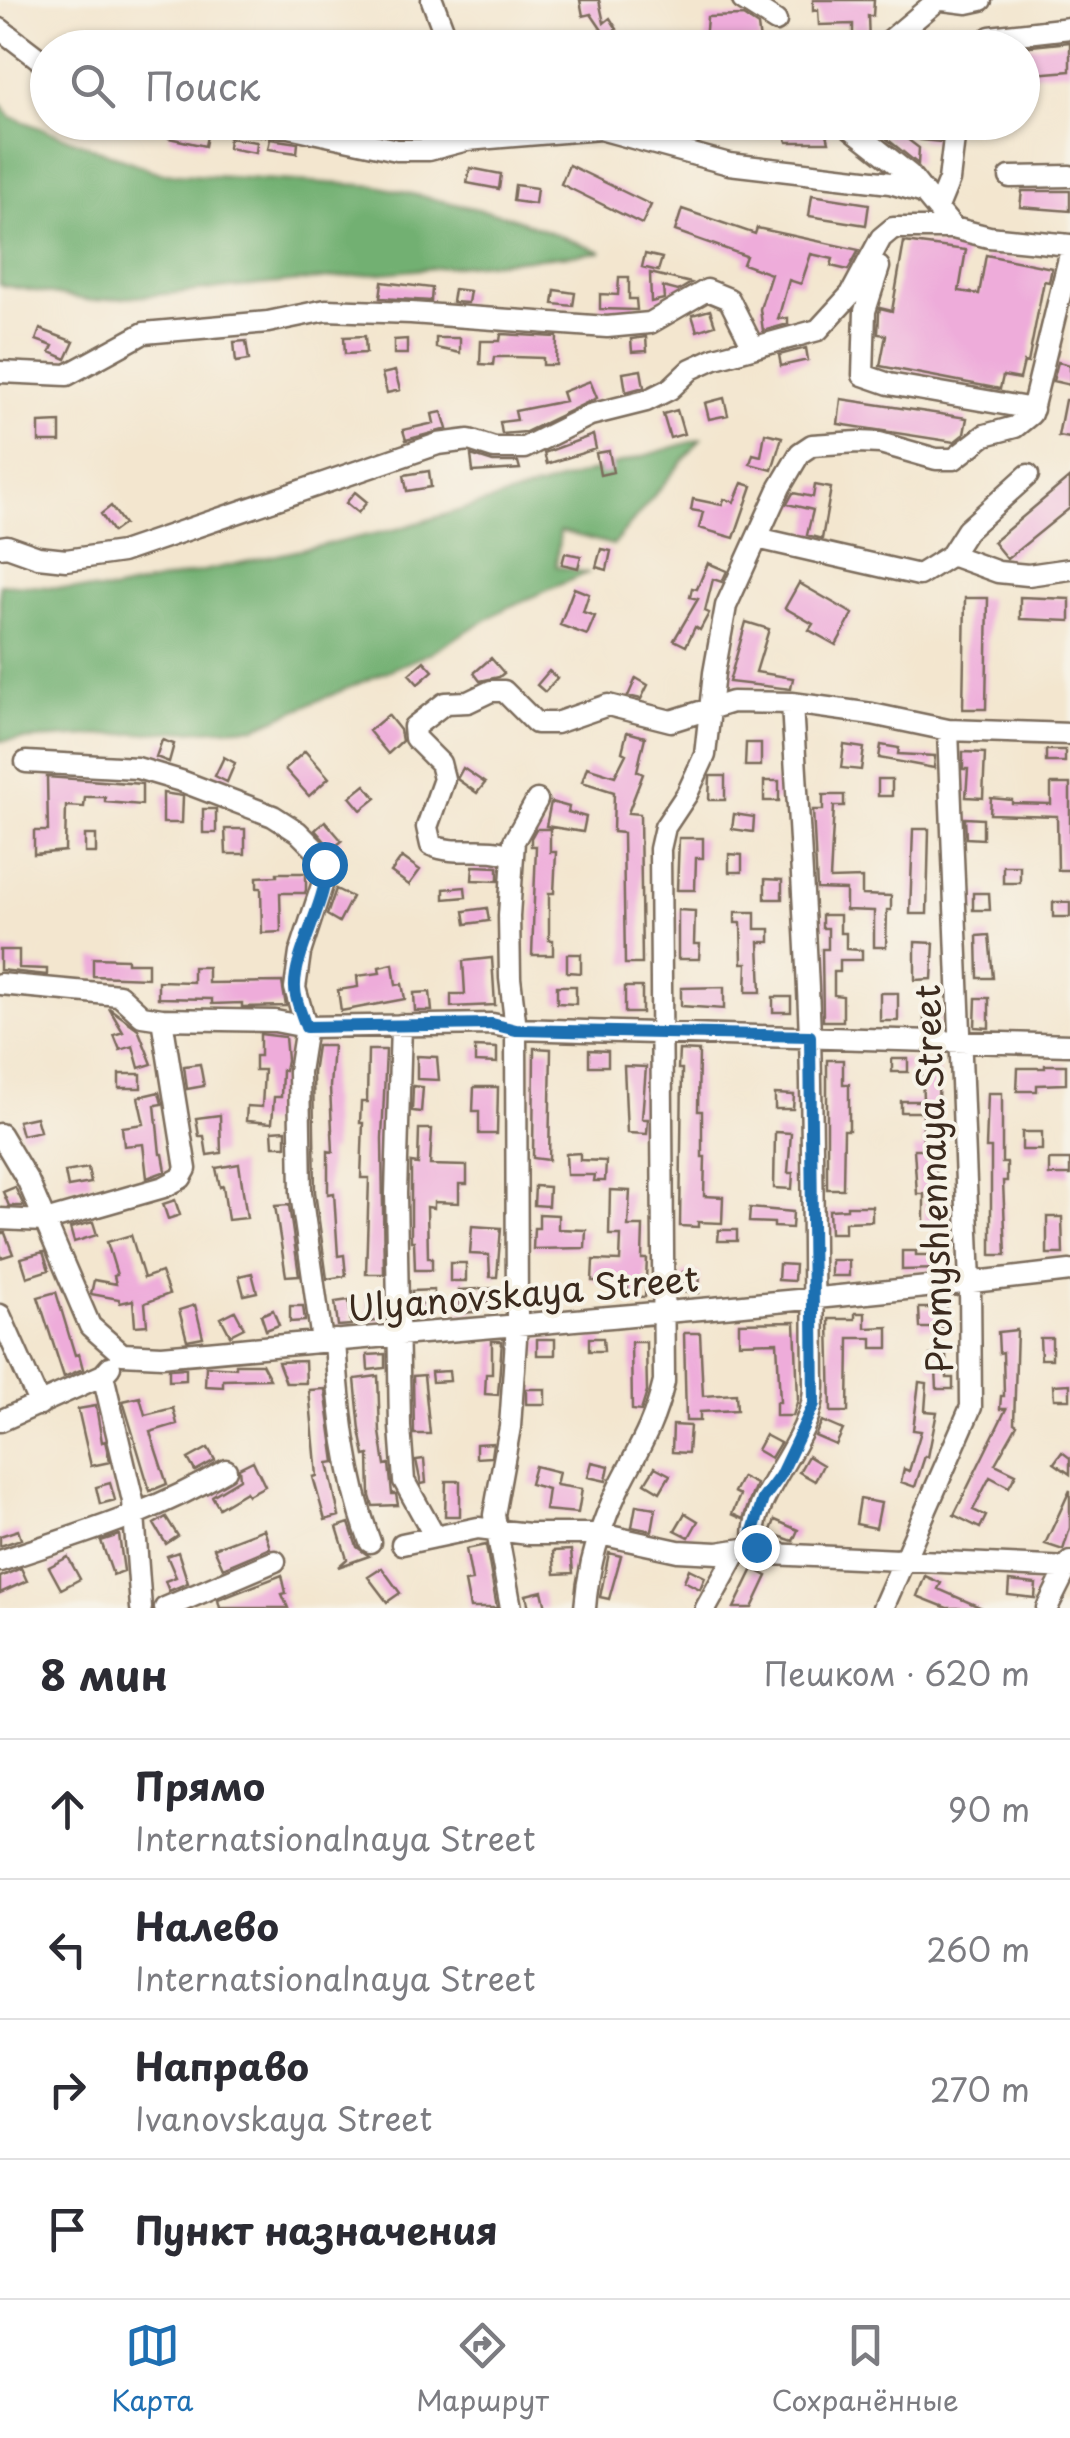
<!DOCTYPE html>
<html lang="ru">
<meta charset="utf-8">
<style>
:root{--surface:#fff;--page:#f7f7f7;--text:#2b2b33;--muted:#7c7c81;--line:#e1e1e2;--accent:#1f6fb2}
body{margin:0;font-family:"Playpen Sans",sans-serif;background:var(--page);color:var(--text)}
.stop{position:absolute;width:30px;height:30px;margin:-22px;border:8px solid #1f6fb2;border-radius:50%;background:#fff}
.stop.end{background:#1f6fb2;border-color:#fff;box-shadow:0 2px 10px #0008}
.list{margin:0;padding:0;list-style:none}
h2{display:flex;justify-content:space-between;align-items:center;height:130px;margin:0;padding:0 40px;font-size:42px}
h2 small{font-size:32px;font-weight:400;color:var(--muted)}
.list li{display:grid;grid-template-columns:65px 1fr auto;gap:30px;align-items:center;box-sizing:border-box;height:140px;padding:0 40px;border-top:2px solid var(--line)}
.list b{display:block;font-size:38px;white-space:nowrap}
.list p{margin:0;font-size:32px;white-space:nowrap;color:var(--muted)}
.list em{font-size:32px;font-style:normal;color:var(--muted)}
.icon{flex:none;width:55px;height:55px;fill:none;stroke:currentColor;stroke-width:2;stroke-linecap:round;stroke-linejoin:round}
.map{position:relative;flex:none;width:1070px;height:1608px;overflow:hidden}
.search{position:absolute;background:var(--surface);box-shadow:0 2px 8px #0004;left:30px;right:30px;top:30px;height:110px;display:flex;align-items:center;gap:25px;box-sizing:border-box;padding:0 35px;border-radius:55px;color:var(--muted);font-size:38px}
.sheet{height:690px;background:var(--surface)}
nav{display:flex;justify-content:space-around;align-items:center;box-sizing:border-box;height:140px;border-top:2px solid var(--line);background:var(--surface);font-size:28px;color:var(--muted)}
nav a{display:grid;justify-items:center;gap:5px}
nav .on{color:var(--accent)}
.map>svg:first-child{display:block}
.forest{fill:#72b072;stroke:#566d48;stroke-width:2.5}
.building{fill:#eeacda}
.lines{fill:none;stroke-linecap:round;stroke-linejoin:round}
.minor-casing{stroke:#7b6c5c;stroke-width:25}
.minor{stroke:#fff;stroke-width:20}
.route{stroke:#1f6fb2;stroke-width:12}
.labels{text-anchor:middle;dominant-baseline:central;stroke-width:8;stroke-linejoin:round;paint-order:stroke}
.street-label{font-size:35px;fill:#3b2a1e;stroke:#f7f3e8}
</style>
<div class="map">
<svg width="1070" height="1608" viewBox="0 0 1070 1608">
<rect width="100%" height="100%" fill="#f7f3e8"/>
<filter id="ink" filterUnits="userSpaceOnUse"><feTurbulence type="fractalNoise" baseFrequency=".01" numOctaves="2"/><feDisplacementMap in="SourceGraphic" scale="20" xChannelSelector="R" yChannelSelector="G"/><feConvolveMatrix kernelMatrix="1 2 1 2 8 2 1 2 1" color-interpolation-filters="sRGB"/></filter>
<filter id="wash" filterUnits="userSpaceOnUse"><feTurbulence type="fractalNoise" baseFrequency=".0048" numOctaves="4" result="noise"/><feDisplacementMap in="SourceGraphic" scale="40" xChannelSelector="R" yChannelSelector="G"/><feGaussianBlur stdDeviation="2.25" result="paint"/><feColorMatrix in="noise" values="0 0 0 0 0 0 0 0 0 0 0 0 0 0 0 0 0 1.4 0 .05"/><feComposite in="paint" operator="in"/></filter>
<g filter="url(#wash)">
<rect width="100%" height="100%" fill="#f3e6cf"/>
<path class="forest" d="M0 103 11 117 160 173 377 186 508 216 602 252 92 301 0 285Z
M701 439 613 545 560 531 556 566 587 573 506 608 428 654 256 727 0 741V584L112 591 397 529Z"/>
<g id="blocks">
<path class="building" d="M580 0H599L604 23 610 18 617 29 606 36 591 14 583 16Z
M813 0H874L873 16H868L869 42H853V24L819 25 818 10 813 11Z
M743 16 758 26 760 41 705 42 707 17Z
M1070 42V71L1022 75V47Z
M782 122H824L829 142H787Z
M866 122H885L919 148 918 164Z
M921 122H942L940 142 920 140Z
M171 128 207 136 205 146 169 138Z
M229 138 257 142 256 153 228 148Z
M270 139 298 143 297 153 268 149Z
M569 165 651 205 642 224 561 184Z
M470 168 501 174 499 189 467 183Z
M515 185 537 188 535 204 513 201Z
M1022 191H1070V211L1020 207Z
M812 195 869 204 866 225 809 216Z
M682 209 755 234 757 228 859 250 848 270 831 266 833 259 811 254 801 284 789 280 778 319 788 318V324L763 331 760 309 771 274 743 264 746 256 675 231Z
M904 242 966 250 959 291 979 294 986 255 1052 268 1049 282 1044 281 1028 363 1024 362 1020 379 1003 376 1000 389 880 366 886 335 878 334 879 313 880 308 892 311Z
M645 254 662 258 658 271 642 267Z
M650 273 691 283 678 291 663 287 664 299 651 302Z
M619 277H629V299H636L637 310 600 309V294L618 295Z
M382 282 432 288 431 301 380 298Z
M454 289 470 291 468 303 452 302Z
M555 290 575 293 573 306 553 304Z
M710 310 715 325 697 331 692 315Z
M40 329 74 342 66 359 50 352 53 346 36 340Z
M501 334 557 337 556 365H543V358L514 357H494L493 365 480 364 481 341H500Z
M365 336 366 353 345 354 344 337Z
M646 337 647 351 632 352 631 339Z
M436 338H460V353L436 348Z
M407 339V354H394V340Z
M246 341 249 360 236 362 234 342Z
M806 348 808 360 781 366 779 355Z
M1058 362 1070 365V385L1053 381Z
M641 370 644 387 626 392 623 373Z
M395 371 400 390 387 393 382 374Z
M590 381 597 398 526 432 502 434 500 422 517 420 515 411 565 401 562 392Z
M724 398 728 415 709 419 705 403Z
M841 399 967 418 964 434 954 442 838 424Z
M1065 400H1070V438L1058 436Z
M677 410 684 434 670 438 663 414Z
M442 412 447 429 406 440 403 430 434 423 432 414Z
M60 422V442H39V423Z
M765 433 782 437 772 470 750 464 753 454 761 456Z
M593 435 596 449 547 464 544 453Z
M609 451 613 472 600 475 596 453Z
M471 455 493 462H518L520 469 473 472Z
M429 471 431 487 407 491 404 475Z
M1070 477V508L1007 559 993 542Z
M742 483 752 486 734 538 699 528 703 512 691 510 693 499 722 505 724 499 734 502Z
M815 485 831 488 822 539 807 535 813 510 787 504 793 493 813 497Z
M355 492 367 502 358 513 346 503Z
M111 506 124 524 113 532 101 514Z
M601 549 611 551 607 570 596 567Z
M565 553 581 556 578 568 562 564Z
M708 563 727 571 722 582 713 579 705 611 709 613 700 630 695 627 686 646 674 640 698 599 690 597 692 588 697 589Z
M799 583 853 614 836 645 809 630 813 624 785 608Z
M574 588 589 594 583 612 595 616 587 635 560 625Z
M1020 597 1070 599V621L1020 619Z
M965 598H988L986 709H963Z
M746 622 769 629 756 672 793 678 791 689 729 682Z
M491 658 504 673 499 677 480 681 474 673Z
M424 661 433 671 418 684 409 674Z
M549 671 557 678 545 692 537 685Z
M636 678 648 685 641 699 628 696Z
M388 715 400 730 402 741 388 754 369 731Z
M627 732 645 737 637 771 643 774 628 813 640 814 642 964H625L623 833 613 832 614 792 582 782 587 767 615 776 626 754 622 752Z
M162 740 174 744 169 762 156 757Z
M746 743H761V766H745Z
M844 745 864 748 861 770 841 768Z
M881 745 899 748 898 754 935 756 934 768 879 758Z
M1046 750H1065V762H1046Z
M305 751 329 778 309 796 285 769Z
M963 752 985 753 983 798 966 797 968 769H963Z
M224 757 235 763 227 782 215 776Z
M463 768 485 783 477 793 457 779Z
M710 776H725V800H709Z
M47 777 142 784V805L105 802V797H85L84 807 66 806 65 851 34 854V831H48Z
M878 779H892V796H878Z
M764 781H779V801H764Z
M1051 784H1070V870H1058L1057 816 990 814 991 798 1012 800V803L1051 804Z
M365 785 376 798 361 810 350 797Z
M163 793 183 796 182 823H163Z
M823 795H844V806H834L830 879 862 878V895L891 896V910H887L886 947H874V911L846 910V890L817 889 813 810H823Z
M551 802 569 807 568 812 586 817 583 832 546 826Z
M203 809H216V833H203Z
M734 814 754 817 753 832 732 829Z
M965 818 983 819V839L966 838Z
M325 821 342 841 332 849 315 830Z
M225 829H245V854H226Z
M536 829H550V852H556L554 893H549V940H553V955H532L536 846H531V838Z
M913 829H929L927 914H910Z
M85 835H96V853H85Z
M679 838H703V858H696L695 890H677Z
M729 854 742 855V872H729Z
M402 857 420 870 409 885 391 872Z
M473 866 498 867V881L472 880Z
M1003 866H1020V883H1003Z
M277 873H306V890L305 893H280L281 932 262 933 261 888H257V877L277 876Z
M765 879 782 880V899H765Z
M465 887 466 897 444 899V889Z
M336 889 352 897 339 922 327 915Z
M973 893H989L990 910H973Z
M1053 902H1070V917H1053Z
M487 908 489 921 466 924 464 911Z
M678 910 695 911 694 944H700L699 959H678Z
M735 912H755V929H770V942H759L761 992H746L747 963H742L741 923H735Z
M822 915H840V933H846V949L862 950V960H840V972H834V995L843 996V1021H823L822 949H828V928H822Z
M989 935 993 978H978L977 936Z
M915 942 934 943 932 979 915 980Z
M0 950H19V968L47 969V975L0 970Z
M567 954H581V973L567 972Z
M93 958 127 959V963H148V978L93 976Z
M492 958 495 1005 451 1007V994H465L463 961Z
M393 964 396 985 402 984 405 999 341 1011 338 990 358 987 357 976 380 973 379 967Z
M193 967H208V983L282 982 286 1006 242 1007V1003L212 1004V999L158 998V981L193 982Z
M557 986H576V1004L557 1003Z
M625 987H642V1013H625Z
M724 987V1009L681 1006V988Z
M430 992 432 1011H415L414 993Z
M880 993H898V1021H880Z
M773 997H791V1012H773Z
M976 998H989V1028L975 1027Z
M109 1008 138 1029 152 1064 139 1068 133 1046 120 1050 114 1035 123 1032Z
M924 1012H941V1025H924Z
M260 1034 285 1037 287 1060 285 1070H282L281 1097H274L272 1123 246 1121 247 1106 262 1107 264 1070H255V1056H260Z
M317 1046H333L330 1087 333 1152 328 1151V1194L334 1193 338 1256 344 1255 346 1276 327 1279 315 1192 313 1073Z
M475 1047 497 1048V1063L475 1062Z
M534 1048 551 1049 549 1160 533 1158Z
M368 1050H386L382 1139 384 1274H366L369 1178H361L363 1123H360L361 1102H367Z
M589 1050 608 1051V1066H589Z
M679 1050 699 1051 698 1111H702V1157H705L704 1196 723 1197 722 1223 698 1222V1227L680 1226 682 1069H678Z
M417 1056 437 1057 439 1080 417 1079Z
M892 1059H908V1072H892Z
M827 1060H843V1084H849V1130H844L843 1189H827Z
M200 1064 204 1086 187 1089 184 1066Z
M1045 1065H1066V1084L1037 1085V1091H1017L1018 1068H1045Z
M624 1066 646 1067 642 1119H648L647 1134 627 1133Z
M922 1068H939L936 1166 940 1226H924V1194H917L914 1149H923V1112H901V1101H923Z
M119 1074H141V1088H119Z
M413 1086 423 1087 421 1112 412 1111Z
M474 1087H498L497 1134H479V1111H473Z
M159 1092 162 1104 155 1105 160 1154H163L166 1171 147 1178 143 1144 124 1146 122 1127 144 1124 138 1097Z
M988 1093H1002V1163H1007V1181H1003L1006 1255H991V1148H986Z
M775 1094 794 1095 793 1109H775Z
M220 1115 221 1153 207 1155 204 1136H199L196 1118Z
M36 1117 40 1131 22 1135 18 1121Z
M419 1129H432L430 1165 467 1166V1184H459V1203L434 1202V1208L427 1207 428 1258H432V1270H415L414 1241H411V1163L418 1164Z
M286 1130V1146H273L272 1131Z
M775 1132 791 1133 788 1173H793L792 1189 774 1188Z
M1022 1132H1042V1150H1022Z
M580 1153V1160L606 1161 605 1181H594L595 1175H567L566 1154Z
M1049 1160H1070V1175H1049Z
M239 1164 247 1218 228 1220 223 1186 220 1187 216 1168Z
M88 1168 91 1183 68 1187 65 1172Z
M535 1186 549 1187 548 1206 534 1205Z
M15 1187 24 1206H9L3 1192Z
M610 1190 630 1191 628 1226H643L642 1259H647L645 1297 628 1296V1282L592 1281 593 1260 620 1261 621 1235H609Z
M175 1200 180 1215 168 1219 163 1204Z
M289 1205 299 1275 286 1276 275 1206Z
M847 1206H872V1221L845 1222V1233H830L829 1210 847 1209Z
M750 1208 793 1212 792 1228 774 1227V1223L749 1222Z
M539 1214 558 1215V1229L586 1230 585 1248 533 1249 534 1228H539Z
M1047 1217H1062L1063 1254H1047Z
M93 1222 97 1235 74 1242 70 1228Z
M472 1226 501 1228 497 1277H490L489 1255 470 1254Z
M719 1230H737V1241H718Z
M0 1233H5L13 1254 0 1258Z
M131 1235 144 1278 161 1272 169 1294 145 1303 147 1325 135 1326 133 1300 120 1303 119 1299 91 1294 94 1280 116 1284 114 1276 117 1275 107 1242Z
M902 1251H916V1255H938V1269L902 1270Z
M43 1252 49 1270 27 1277 21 1258Z
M831 1260H849V1276H831Z
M450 1263H466V1281H450Z
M779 1264 795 1265 794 1281 778 1280Z
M683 1272 700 1273 699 1293 682 1292Z
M252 1273 257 1292 244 1295 239 1276Z
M499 1288 500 1302 473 1303 474 1312 460 1313 459 1290Z
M536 1288H556V1305H536Z
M434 1290V1304L412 1305V1291Z
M56 1292 75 1355 79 1354 83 1369 64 1377 38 1297Z
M384 1296V1320L368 1322 367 1298Z
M349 1300 351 1325 338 1326 335 1302Z
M195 1305 203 1337 187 1340 179 1310Z
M290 1306H303L305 1321 290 1322Z
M919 1308H947V1328H920Z
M273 1310 279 1325 266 1330 261 1315Z
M235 1311 244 1328 230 1335 221 1318Z
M855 1313H865V1328L888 1327V1348H872V1338H849L848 1412H831L829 1319H855Z
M795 1322 798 1399 793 1416H776V1402H780L777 1342 739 1343V1323Z
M1017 1330 1014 1423 1017 1425 995 1464 1016 1474 1009 1487 990 1477 973 1510 986 1516 980 1528 954 1515 1006 1409H1000L1001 1396H1004L1003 1352 999 1353 998 1332Z
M684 1333H700L703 1396 736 1394 737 1410 700 1412V1421H686Z
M589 1338H603L604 1351H589Z
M1040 1338H1052V1359H1041Z
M537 1339H555V1355H537Z
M492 1341H502L498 1395 485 1394 486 1374H492Z
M631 1342H646L647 1392 641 1411 632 1410Z
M385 1354V1368L368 1370 367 1355Z
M930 1355H946L947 1378H953V1389H937L936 1369H930Z
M305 1361 306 1383H286L278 1362Z
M236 1364H262L270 1379 223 1380V1387L205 1386 206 1366 236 1368Z
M186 1368V1380L169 1381V1369Z
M449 1371 450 1381 432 1382 431 1372Z
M424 1375 430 1434H414L413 1376Z
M378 1376 380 1432 385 1465 389 1464 392 1494H396L398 1505 373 1506 370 1496 369 1455 365 1456 360 1430 355 1379Z
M919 1382 927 1383 925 1411 937 1412 928 1457 925 1456 915 1487 901 1482 904 1469 909 1471 921 1431 913 1430Z
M1070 1384V1399H1054L1053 1385Z
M325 1389 335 1462 328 1463 339 1516 325 1520 313 1477 317 1476 309 1390Z
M526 1389H545V1404H526Z
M140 1397 145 1415 173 1408 177 1424 150 1432 167 1484 150 1491 123 1401Z
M96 1406 102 1442 105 1441 110 1462 91 1466 78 1409Z
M822 1421 843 1430 836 1445 815 1436Z
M673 1425 690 1426 688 1453 672 1452Z
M765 1435 780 1443 771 1458 757 1450Z
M493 1443 491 1457 476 1458V1444Z
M208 1448 215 1460 195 1471 188 1459Z
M1062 1452 1070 1458V1474L1054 1463Z
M808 1456 823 1465 815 1481 799 1472Z
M424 1459 426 1483 421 1484 416 1460Z
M253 1461 265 1486 248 1495 246 1492 219 1508 212 1496 240 1479 239 1468Z
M592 1462 609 1466 606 1481 588 1477Z
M535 1466 559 1472 556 1485 582 1489 578 1513 545 1510 548 1489 530 1484Z
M655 1467 670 1475 660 1492 645 1483Z
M742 1477 756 1484 743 1519 732 1514 740 1495 734 1492Z
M446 1481H460V1516H445Z
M110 1483 115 1500 100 1504 96 1487Z
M1070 1490V1528L1063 1550 1045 1544Z
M860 1499 881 1503 876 1528 856 1524Z
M636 1505 656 1508 652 1531 632 1527Z
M685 1513 698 1521 689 1537 675 1530Z
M166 1517 178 1536 166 1544 154 1524Z
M775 1520 798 1530 793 1541 770 1533Z
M349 1523 357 1547 369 1556 338 1567 347 1559 337 1527Z
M264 1529 270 1548 223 1568 214 1548Z
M18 1530 21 1539 0 1546V1536Z
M119 1535 124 1571 113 1575 101 1541Z
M486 1545 497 1608H470L465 1582 472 1581 466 1549Z
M571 1550 573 1573 555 1574 553 1551Z
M178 1552 188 1583 169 1591 165 1581 176 1577 167 1556Z
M609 1553 621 1556 609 1599 600 1597Z
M68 1557 80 1579 61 1589 49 1567Z
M21 1568 27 1581 0 1593V1577Z
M382 1568 400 1593 387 1602 368 1577Z
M689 1569 705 1577 700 1589 684 1581Z
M753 1569 767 1576 752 1608H734Z
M282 1575 286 1593 282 1594 288 1608H220L218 1600Z
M925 1576 941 1583 938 1589 982 1608H947L917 1596Z
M1009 1581 1036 1584 1035 1598 1008 1595Z
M542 1591 546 1608H529L526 1595Z"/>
</g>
</g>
<g filter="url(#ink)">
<use href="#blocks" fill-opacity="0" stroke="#7b6c5c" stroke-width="2.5"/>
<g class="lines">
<g class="minor-casing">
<path id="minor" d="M432 0 450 48
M743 0 776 21
M943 0 967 3 981 0
M0 29 38 58 48 71
M881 48 938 0
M977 48 990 37 1070 28
M222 122 289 127 397 150H429L467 140 600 129 729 164 890 183 924 193 953 228 989 237 1070 245
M843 122 909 174 924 193
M1010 177 1070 176
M938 207 949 180 956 122
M868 263 879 267 865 311 863 375 889 384 1033 409
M0 372 67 375 144 333 268 322 326 310 411 313 607 327 650 323 707 290 729 299 753 347
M757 538 919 575 951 555 967 530 1028 475
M0 547 7 546 38 557 66 560 122 552 438 444 469 440 494 448H524L590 415 646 401 670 389 691 369 715 358 818 330 851 294 881 238 893 228H953
M951 555 998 572 1028 575 1070 569
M26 762 137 768 181 781 273 816 298 832 318 852 327 870 300 953 295 988 306 1027 299 1072 301 1193 322 1341
M513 856C485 844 457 857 431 845L427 827 444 779 440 763 415 738 414 727 445 703 468 702 491 691H504L536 723H556L608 705 671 721 732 702 792 703 872 714 948 730 1070 734
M0 984 119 995 142 1016 162 1019
M401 1025 396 1193 400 1427 404 1481 435 1537
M0 1134 28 1181 90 1326 122 1354
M0 1219 45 1221 164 1187 181 1178 186 1169 162 1019 275 1021 306 1027 492 1024 516 1029 1070 1045
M0 1315 40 1405
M335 1340C339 1408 346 1478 370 1542
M122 1354 162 1356C465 1328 768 1307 1070 1271
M103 1375 133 1501 141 1608
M0 1421 103 1375 110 1367
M402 1544 478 1528 529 1534H600L678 1551 718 1553 756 1547 770 1554 1070 1568
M756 1547C742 1502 814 1442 814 1387 813 1271 813 1154 810 1037 806 926 798 814 792 703
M0 1561C80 1534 152 1514 226 1470
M165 1608 275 1561
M511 1608 494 1515 510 1427 517 1324 516 1029 510 978 509 916 514 841 537 800
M585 1608C588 1567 600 1526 618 1489 638 1449 653 1428 664 1382L660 849 665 827 687 794 705 755 714 673 726 606 780 487 800 453 812 445 858 442 880 443 936 459H954L985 435 1015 427 1031 414 1070 254
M706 1608 737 1552
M883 1608 971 1407 970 1283 948 730
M1047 1608 1070 1562"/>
</g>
<use href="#minor" class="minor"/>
</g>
</g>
<g class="lines" filter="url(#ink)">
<path class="route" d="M324 864C334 888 293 953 295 988 295 1000 302 1015 306 1027L492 1024 516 1030 810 1036 814 1404 780 1476 763 1499 752 1534 756 1547"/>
</g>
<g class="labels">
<g class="street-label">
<text transform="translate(932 1179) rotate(-92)">Promyshlennaya Street</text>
<text transform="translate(523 1292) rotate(-5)">Ulyanovskaya Street</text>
</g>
</g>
</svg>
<div class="stop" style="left:324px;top:864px"></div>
<div class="stop end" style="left:756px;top:1547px"></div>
<div class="search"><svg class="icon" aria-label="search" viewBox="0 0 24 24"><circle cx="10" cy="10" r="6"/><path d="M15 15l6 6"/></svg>Поиск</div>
</div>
<section class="sheet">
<h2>8 мин<small>Пешком · 620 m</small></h2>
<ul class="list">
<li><svg class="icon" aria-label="ahead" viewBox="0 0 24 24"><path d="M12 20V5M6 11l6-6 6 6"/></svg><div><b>Прямо</b><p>Internatsionalnaya Street</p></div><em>90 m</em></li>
<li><svg class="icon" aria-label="left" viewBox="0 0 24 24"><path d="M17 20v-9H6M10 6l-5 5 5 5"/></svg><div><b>Налево</b><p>Internatsionalnaya Street</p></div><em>260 m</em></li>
<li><svg class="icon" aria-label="right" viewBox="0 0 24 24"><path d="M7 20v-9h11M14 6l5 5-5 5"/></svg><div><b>Направо</b><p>Ivanovskaya Street</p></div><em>270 m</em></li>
<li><svg class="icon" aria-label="arrive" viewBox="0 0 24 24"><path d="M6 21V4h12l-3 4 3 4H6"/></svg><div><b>Пункт назначения</b></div></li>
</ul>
</section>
<nav>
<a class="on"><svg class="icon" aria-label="map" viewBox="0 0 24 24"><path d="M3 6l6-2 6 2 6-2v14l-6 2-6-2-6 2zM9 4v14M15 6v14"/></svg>Карта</a>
<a><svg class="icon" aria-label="directions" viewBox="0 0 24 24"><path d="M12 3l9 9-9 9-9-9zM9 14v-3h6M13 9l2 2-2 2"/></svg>Маршрут</a>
<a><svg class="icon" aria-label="saved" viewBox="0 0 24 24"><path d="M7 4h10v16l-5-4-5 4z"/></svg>Сохранённые</a>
</nav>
